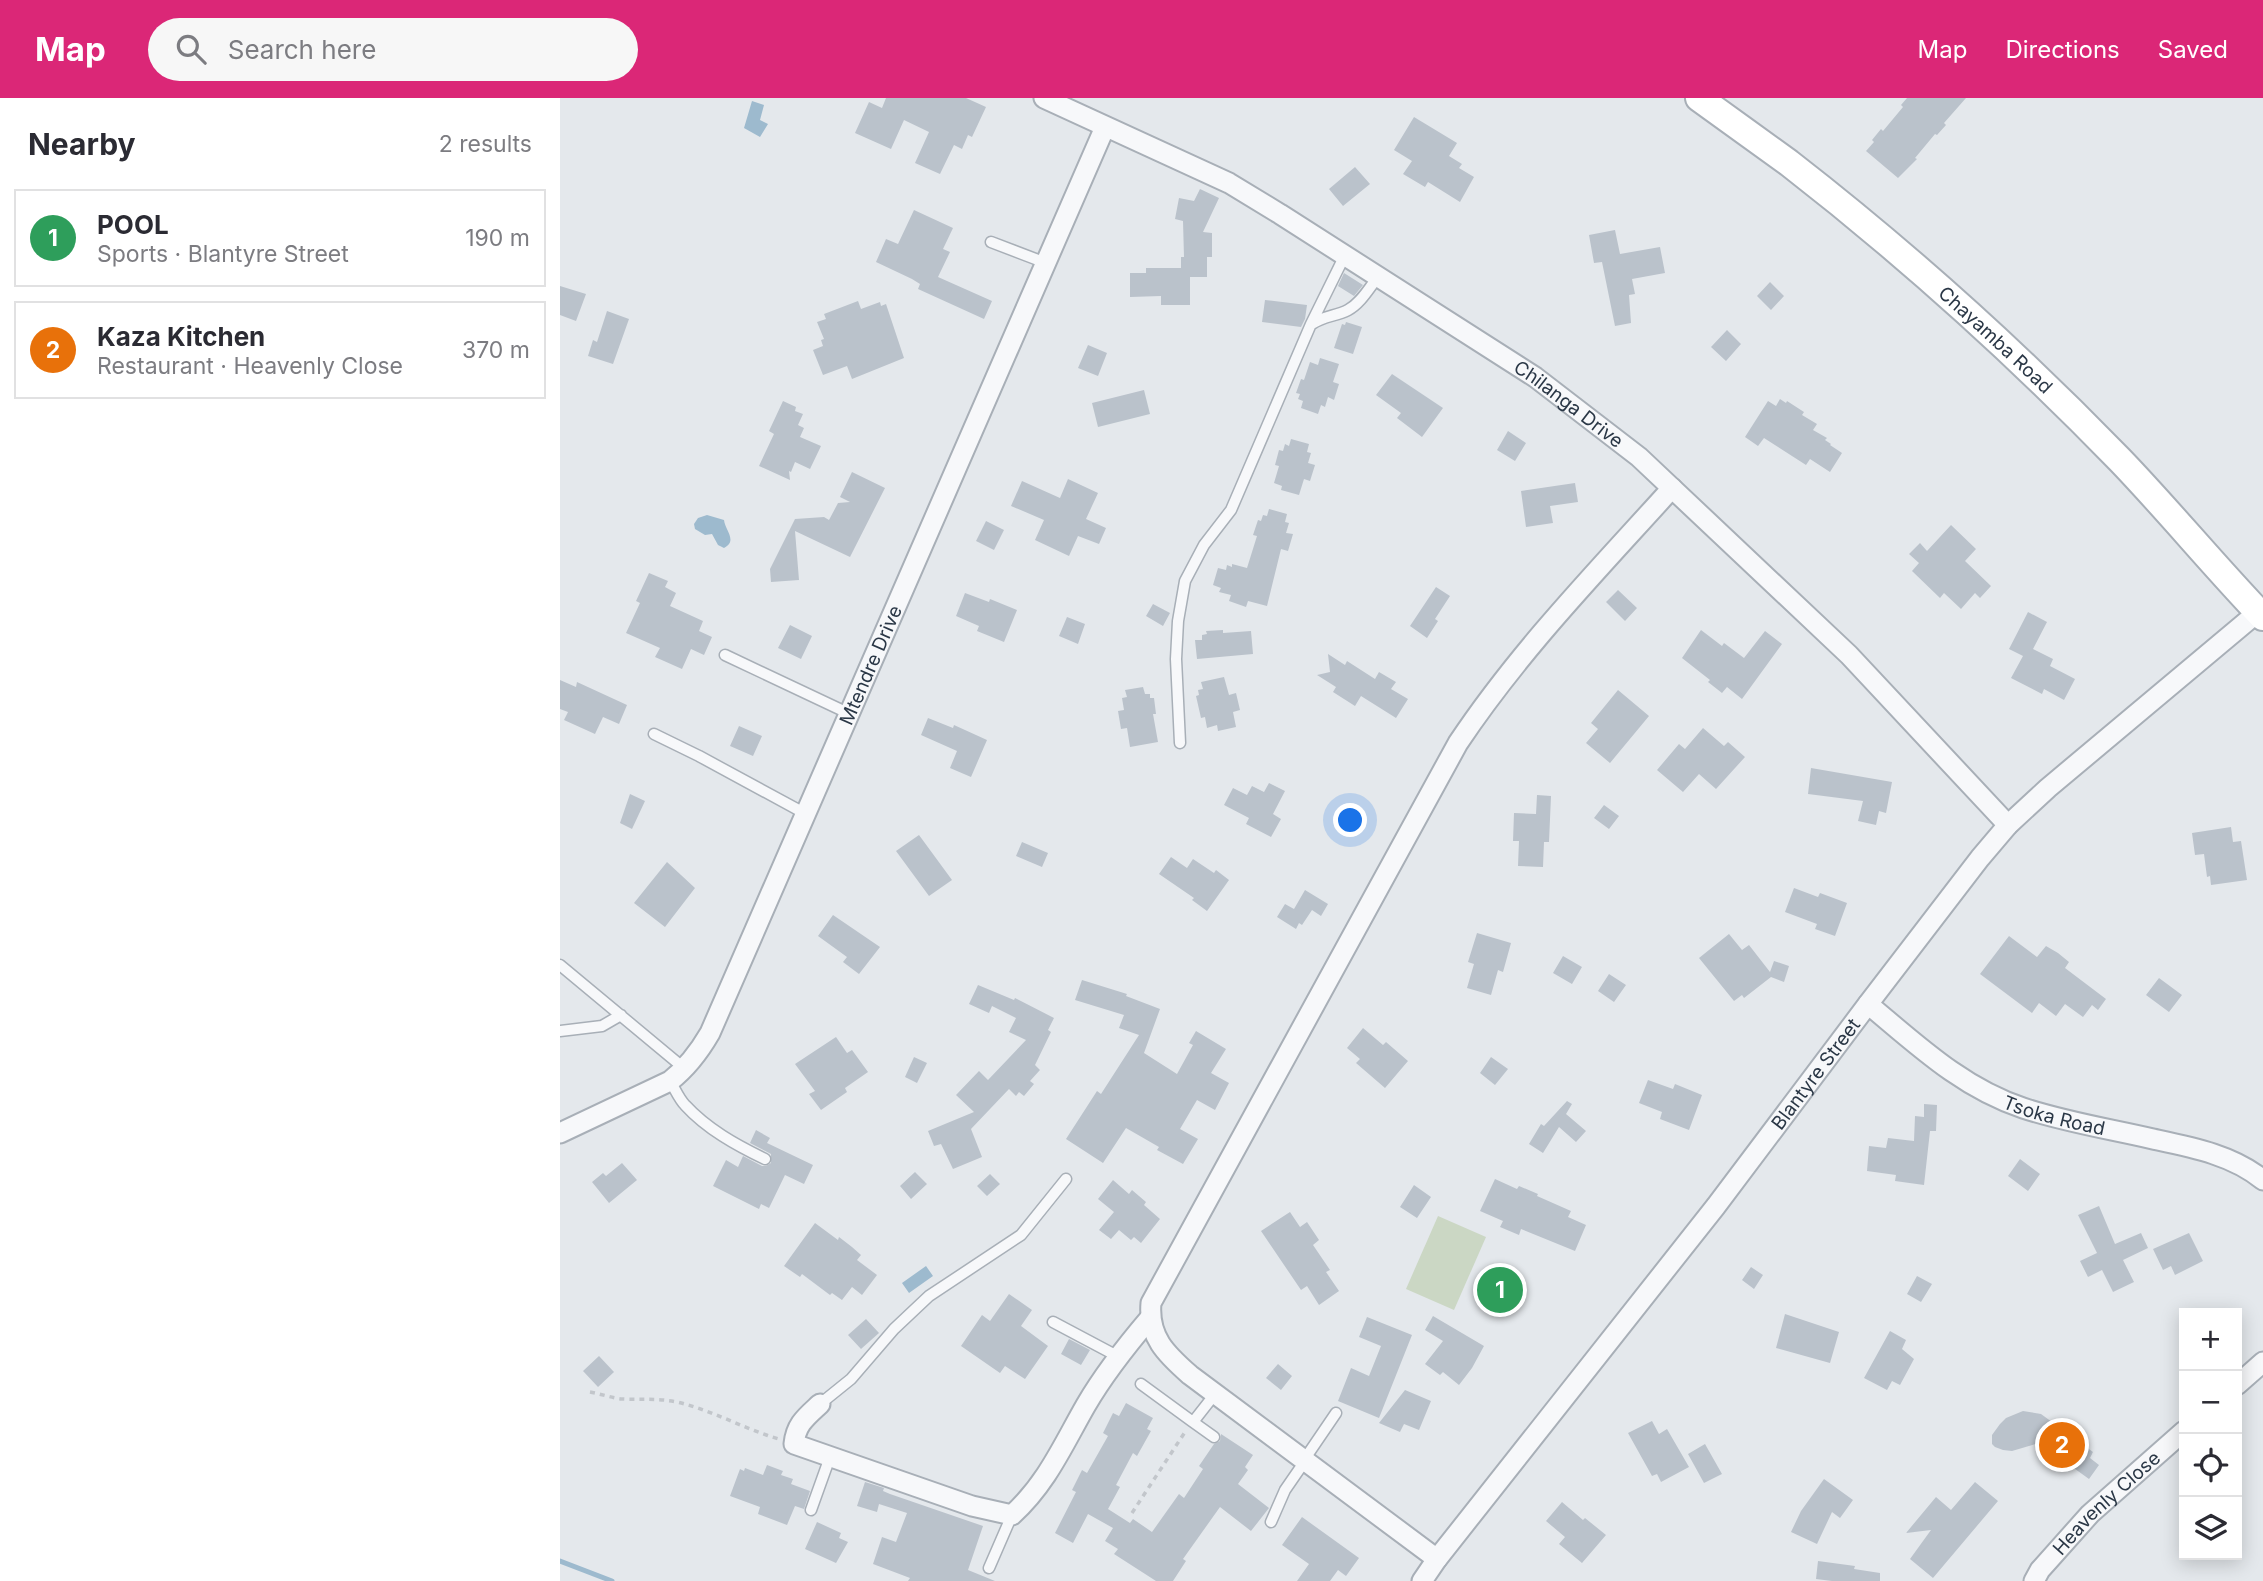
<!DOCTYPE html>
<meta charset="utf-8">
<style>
:root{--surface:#fff;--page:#f7f7f7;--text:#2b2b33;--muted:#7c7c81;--line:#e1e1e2;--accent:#db2777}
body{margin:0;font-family:Inter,sans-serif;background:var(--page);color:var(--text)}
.controls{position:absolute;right:21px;bottom:21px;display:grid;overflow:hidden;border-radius:0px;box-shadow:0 4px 18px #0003}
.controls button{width:63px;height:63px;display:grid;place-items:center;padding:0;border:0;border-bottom:2px solid var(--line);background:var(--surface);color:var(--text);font:35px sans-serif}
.you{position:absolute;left:791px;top:723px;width:24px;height:24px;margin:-18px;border:5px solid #fff;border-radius:50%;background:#1a73e8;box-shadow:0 0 0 10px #1a73e833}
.badge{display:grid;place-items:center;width:46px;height:46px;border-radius:50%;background:var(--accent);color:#fff;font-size:23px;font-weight:700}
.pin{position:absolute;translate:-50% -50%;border:4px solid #fff;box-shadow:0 2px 7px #0006}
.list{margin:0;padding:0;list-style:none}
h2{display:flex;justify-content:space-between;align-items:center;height:91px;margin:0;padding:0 28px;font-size:30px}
h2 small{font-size:23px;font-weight:400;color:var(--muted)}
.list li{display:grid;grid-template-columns:46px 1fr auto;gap:21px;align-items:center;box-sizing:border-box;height:98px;margin:0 14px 14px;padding:0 14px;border:2px solid var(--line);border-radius:0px}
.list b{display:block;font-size:26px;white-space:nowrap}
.list p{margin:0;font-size:23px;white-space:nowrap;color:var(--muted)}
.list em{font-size:23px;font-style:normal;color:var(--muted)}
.icon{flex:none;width:38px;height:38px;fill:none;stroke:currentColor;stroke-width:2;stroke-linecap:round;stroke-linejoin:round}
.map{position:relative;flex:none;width:1703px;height:1483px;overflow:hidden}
header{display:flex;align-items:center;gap:42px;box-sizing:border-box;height:98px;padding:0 35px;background:var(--accent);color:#fff}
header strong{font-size:33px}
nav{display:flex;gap:38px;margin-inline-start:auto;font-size:24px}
.search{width:490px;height:63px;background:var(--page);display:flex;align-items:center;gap:18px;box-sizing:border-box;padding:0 24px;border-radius:38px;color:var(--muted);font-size:26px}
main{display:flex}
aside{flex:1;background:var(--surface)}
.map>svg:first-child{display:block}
.green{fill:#cbd7c4}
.water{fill:#9dbace}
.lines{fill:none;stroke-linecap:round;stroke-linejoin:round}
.stream{stroke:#9dbace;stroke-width:5}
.building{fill:#bac2cb}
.lane-casing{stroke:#a8afb7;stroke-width:13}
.street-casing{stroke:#a8afb7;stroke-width:23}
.secondary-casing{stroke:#a8afb7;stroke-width:30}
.path{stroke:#c2c6cb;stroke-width:3.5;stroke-dasharray:5 5;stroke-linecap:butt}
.lane{stroke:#f7f8fa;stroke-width:10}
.street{stroke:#f7f8fa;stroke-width:19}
.secondary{stroke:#fff;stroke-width:26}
.labels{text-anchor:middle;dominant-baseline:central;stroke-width:5;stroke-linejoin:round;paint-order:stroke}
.street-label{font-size:19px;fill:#2a3746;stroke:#f4f7f9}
</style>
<header>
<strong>Map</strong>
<div class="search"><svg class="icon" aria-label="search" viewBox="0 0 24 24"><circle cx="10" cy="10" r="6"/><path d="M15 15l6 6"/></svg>Search here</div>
<nav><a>Map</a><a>Directions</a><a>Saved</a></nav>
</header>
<main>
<aside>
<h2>Nearby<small>2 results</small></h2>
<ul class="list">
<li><span class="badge" style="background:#2e9e5b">1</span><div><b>POOL</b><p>Sports · Blantyre Street</p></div><em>190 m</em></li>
<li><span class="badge" style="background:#e8710a">2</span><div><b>Kaza Kitchen</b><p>Restaurant · Heavenly Close</p></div><em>370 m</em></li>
</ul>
</aside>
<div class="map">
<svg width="1703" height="1483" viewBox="0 0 1703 1483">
<rect width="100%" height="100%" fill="#e4e8ec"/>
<path class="green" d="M878 1118 926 1139 894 1212 846 1191Z"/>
<path class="water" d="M192 3 204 7 200 22 208 26 200 39 184 30Z
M147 417 164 422C165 432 178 443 164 450L158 447 152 436 145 437 135 431 134 426 138 420Z
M366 1168 373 1178 349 1195 342 1185Z
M940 1176 953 1182 940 1209 928 1203Z"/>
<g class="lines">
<path class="stream" d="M0 1463 52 1483"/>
</g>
<path class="building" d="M326 0H406L426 9 412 39 408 37 402 51 394 47 380 76 355 65 369 34 344 22 331 51 295 35 309 4 322 10Z
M1347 0H1406L1384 25 1386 27 1377 37 1375 36 1355 60 1357 61 1338 80 1306 53 1314 44 1312 42 1321 31 1323 33 1343 9 1341 7Z
M854 19 897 45 889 58 902 66 899 70 914 79 900 104 868 84 865 89 843 76 852 63 834 52Z
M795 69 810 86 783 108 769 91Z
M640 91 659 100 643 134 652 135V159H647V179H630V207H601V198L570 199V175H586V170H621V159H624L623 123 615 121 619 100 634 103Z
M354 112 393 130 383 151 390 154 378 179 432 203 424 221 358 191 360 186 352 181 316 164 326 141 338 146Z
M1055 132 1060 156 1100 149 1105 175 1072 181 1075 196 1069 197 1071 225 1055 228 1042 164 1034 165 1029 137Z
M784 175 803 187 794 198 778 188Z
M1210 184 1224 198 1211 212 1197 198Z
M0 188 26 196 16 223 0 217Z
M705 202 747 207 745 221 741 229 702 224Z
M298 203 301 211 320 204 321 208 326 206 344 260 292 281 287 268 263 277 253 252 263 248 261 242 264 241 257 224 266 221 264 216Z
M47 213 69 221 53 266 28 258 33 242 37 244Z
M786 224 802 229 793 256 774 250 782 226 785 227Z
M1167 232 1181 246 1166 263 1151 249Z
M528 247 547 255 538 278 518 270Z
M760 260 779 266 773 284 779 286 774 302 768 299 765 309 761 307 758 316 741 310 743 303 738 301 740 296 736 295 741 281 744 282 750 264 758 267Z
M832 276 883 310 862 339 837 320 841 315 816 297Z
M584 292 590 316 538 329 532 305Z
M1220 301 1226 305 1227 303 1244 314 1242 317 1257 326 1253 332 1267 340 1265 342 1271 346 1270 347 1282 355 1270 374 1250 361 1246 367 1204 340 1198 348 1185 339 1208 303 1216 308Z
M223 303 236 309 235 313 243 316 238 327 244 330 240 339 261 348 250 371 235 364 231 374 229 373 230 382 199 368 214 336 209 333Z
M948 333 966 345 955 363 937 352Z
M731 341 749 346 747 354 751 355 748 365 755 367 750 383 744 381 739 397 721 392 722 388 714 385 719 368 715 367 719 352 723 353 725 346 729 348Z
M292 374 325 390 290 459 235 433 239 482 211 484 210 471 235 421 264 419 269 422 278 405 290 404 280 399Z
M508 381 538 395 526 421 546 430 539 446 518 438 509 458 475 442 484 422 451 408 462 383 500 400Z
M1015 385 1018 404 990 408 993 425 966 429 961 393Z
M709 411 727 416 725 424 729 425 726 435 733 436 728 453 721 451 707 508 688 503 686 509 669 503 671 497 659 494 661 490 653 487 658 470 666 472 667 467 672 469V466L687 470 697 438 693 437 698 422 701 423 703 417 707 418Z
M426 423 444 432 434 452 416 443Z
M1391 427 1416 451 1405 463 1431 488 1420 500 1415 495 1401 511 1384 495 1380 500 1352 473 1359 465 1349 456 1360 445 1367 453Z
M89 475 108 483 105 489 116 495 110 508 143 523 139 533 152 539 144 557 131 551 122 571 95 559 100 550 66 535 80 505 76 503Z
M876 489 890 498 875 521 878 523 867 540 850 528Z
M1058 492 1077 510 1065 523 1046 504Z
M405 495 429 504 430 501 457 512 444 544 417 533 419 528 396 518Z
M593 506 610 515 603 528 586 518Z
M1468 514 1487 524 1473 551 1493 561 1490 568 1515 581 1504 602 1484 591 1482 596 1451 580 1463 558 1449 551Z
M507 519 525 526 518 546 499 538Z
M230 527 252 538 241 561 218 550Z
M663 532V535L691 533 693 556 637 561 635 542H642V537L647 536 646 533Z
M1141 532 1162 548 1164 545 1184 560 1205 533 1222 546 1182 601 1167 589 1162 595 1148 584 1150 582 1122 560Z
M768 556 785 567 787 563 815 581 819 574 836 584 831 591 848 601 836 620 801 598 795 608 773 594 776 589 757 577 770 574Z
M664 579 669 597 676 595 680 612 673 614 676 629 658 633 657 627 647 630 645 619 641 620 636 598 639 597 638 592 643 591 641 584Z
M0 582 16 589 17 584 67 607 59 626 43 619 35 636 4 622 8 614 0 611Z
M583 589 585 596H590V600H594L596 616H593L598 644 570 649 567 630 561 631 558 613 564 612 562 600 567 599 565 592Z
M1058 592 1089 618 1050 665 1026 645 1038 631 1031 625Z
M368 620 393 630 394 627 427 642 411 679 390 670 397 653 361 637Z
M179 628 202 638 193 658 170 648Z
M1143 630 1164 648 1168 644 1185 659 1156 691 1139 676 1123 694 1097 672 1119 646 1125 651Z
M1251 670 1332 684 1326 715 1319 713 1316 727 1298 723 1303 703 1248 696Z
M709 685 725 693 713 716 721 721 711 739 686 726 689 720 664 707 673 690 687 697 692 688 704 694Z
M70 696 85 703 72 731 60 725Z
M977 697 991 698 989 744H984L983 769 958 768 959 743H953L954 715 976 716Z
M1044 707 1059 718 1049 731 1034 720Z
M1671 729 1673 744 1681 743 1687 782 1651 787 1650 778 1647 779 1644 756 1635 757 1632 735Z
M359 737 392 782 369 798 336 753Z
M462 744 488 755 482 769 456 758Z
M611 759 627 770 633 761 654 775 656 772 669 782 647 813 632 802 634 800 599 776Z
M107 764 135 790 105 829 74 805Z
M1234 790 1258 799 1260 795 1287 805 1275 838 1255 831 1257 826 1225 814Z
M745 792 768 806 761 818 752 812 742 827 739 825 736 831 717 819 725 806 734 811Z
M273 817 320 849 299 876 283 864 287 859 258 838Z
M917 835 951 845 943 874 938 872 931 897 907 890 914 866 908 864Z
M1169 836 1182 852 1189 847 1210 874 1214 863 1229 868 1224 884 1211 879 1184 900 1182 897 1174 903 1139 860Z
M1449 838 1477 859 1486 848 1498 855 1509 864 1505 870 1546 901 1538 912 1532 907 1523 919 1505 906 1496 918 1479 905 1472 915 1420 876Z
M1003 858 1022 869 1012 886 993 875Z
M1049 876 1066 887 1054 904 1038 893Z
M1599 880 1622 897 1609 914 1586 897Z
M522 882 567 896 566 898 600 911 584 955 617 976 633 947 629 945 636 933 666 951 651 975 669 985 655 1012 637 1002 620 1031 638 1041 623 1066 597 1052 599 1049 566 1030 543 1065 506 1041 537 993 541 996 579 937 559 930 564 917 515 902Z
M418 887 454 902 455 900 494 920 488 932 491 934 475 967 480 972 470 983 474 986 464 998 459 994 456 998 449 991 411 1031 422 1059 393 1071 381 1046 374 1048 368 1033 414 1014 396 997 419 973 428 982 466 942 449 934 456 920 432 908 429 915 409 906Z
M803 930 823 947 826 944 848 963 825 990 796 965 800 961 787 950Z
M276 939 287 955 292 952 308 974 285 990 287 994 261 1012 249 996 255 993 235 966Z
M354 959 367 965 357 985 345 979Z
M931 959 948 971 935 987 920 975Z
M1088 982 1113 991 1115 986 1142 997 1129 1032 1100 1021 1102 1014 1079 1005Z
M1007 1003 1012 1006 1006 1016 1026 1033 1016 1044 999 1029 983 1055 969 1046 981 1026 984 1028Z
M1364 1006 1377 1007 1376 1033H1370L1364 1087 1335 1083 1336 1077 1307 1073 1309 1048 1326 1050 1328 1040 1354 1043 1355 1018 1364 1019Z
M196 1032 210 1040 207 1045 253 1067 244 1086 225 1077 209 1110 201 1106 199 1111 153 1088 166 1062 178 1069 183 1058 202 1068H206L211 1065V1056L190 1045Z
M1460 1061 1480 1076 1468 1093 1448 1078Z
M62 1065 77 1082 49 1105 32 1084 43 1075 46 1078Z
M355 1074 367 1086 351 1101 340 1088Z
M430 1076 440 1086 427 1098 417 1088Z
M935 1081 957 1091 959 1088 978 1096 977 1098 1011 1113 1008 1119 1026 1127 1015 1153 961 1131 959 1137 940 1129 943 1123 920 1113Z
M553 1082 569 1096 572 1092 586 1104 584 1107 600 1121 581 1145 574 1139 571 1142 559 1132 551 1141 539 1132 554 1114 538 1101Z
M854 1087 871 1099 857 1120 840 1109Z
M1539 1108 1555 1146 1581 1135 1588 1150 1563 1162 1574 1184 1553 1194 1542 1172 1528 1179 1520 1163 1537 1155 1518 1117Z
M730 1114 740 1129 747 1124 759 1142 753 1147 770 1172 766 1174 779 1193 759 1207 747 1188 741 1192 701 1133Z
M255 1125 278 1142 279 1139 292 1149 301 1157 297 1162 317 1177 302 1197 292 1189 282 1202 272 1195 270 1197 242 1176 240 1179 224 1168Z
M1629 1135 1643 1163 1615 1177 1611 1168 1603 1172 1593 1151Z
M1191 1169 1203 1177 1194 1191 1182 1182Z
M1357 1178 1372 1186 1361 1204 1347 1196Z
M449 1196 472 1212 461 1228 488 1248 465 1281 445 1268 440 1275 401 1248 422 1217 430 1223Z
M1225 1216 1279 1234 1270 1265 1216 1250Z
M873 1218 924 1248 912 1270 899 1287 883 1274 880 1277 865 1266 883 1243 865 1232Z
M807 1219 852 1237 819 1320 778 1303 791 1270 809 1278 821 1248 799 1239Z
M306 1221 319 1235 301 1251 288 1237Z
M1330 1233 1346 1242 1342 1251 1354 1261 1340 1287 1332 1283 1327 1292 1304 1280Z
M509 1241 530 1252 521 1267 501 1256Z
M39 1258 54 1274 38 1289 23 1273Z
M718 1266 732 1278 721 1292 706 1280Z
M845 1292 871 1303 859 1332 844 1326 840 1334 819 1325Z
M566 1305 593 1320 587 1331 591 1333 577 1358 573 1355 556 1387 560 1389 548 1411 570 1425 573 1421 592 1434 619 1396 624 1400 643 1371 639 1368 654 1346 660 1343 661 1336 693 1357 685 1369 688 1372 678 1386 709 1410 691 1433 660 1409 623 1461 626 1463 613 1483H596L554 1456 558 1451 545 1443 553 1430 528 1416 513 1445 495 1435 516 1394 512 1392 522 1372 527 1375 548 1338 543 1335 553 1315 559 1318Z
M1463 1313 1481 1316 1533 1354 1530 1360 1539 1367 1529 1381 1479 1345 1452 1353 1443 1352 1435 1349 1432 1346V1337L1440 1326 1446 1320Z
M1092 1323 1099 1336 1107 1331 1129 1369 1101 1384 1097 1376 1092 1378 1068 1335Z
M1145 1346 1162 1376 1144 1385 1128 1356Z
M207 1367 223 1373 221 1377 233 1381 231 1386 250 1393 244 1411 235 1408 227 1427 198 1416 200 1409 170 1398 180 1371 184 1373 185 1370 203 1377Z
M1264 1381 1293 1402 1280 1420 1272 1414 1257 1446 1231 1434 1241 1413Z
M305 1384 324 1390 323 1393 330 1396 423 1428 408 1472 435 1483H348L350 1480 313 1466 322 1439 336 1444 347 1415 319 1406 317 1414 297 1408Z
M1415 1384 1438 1403 1373 1480 1350 1461 1371 1432 1346 1435 1376 1399 1391 1412Z
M1002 1404 1023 1422 1025 1420 1046 1437 1022 1465 999 1446 1005 1439 986 1423Z
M742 1419 799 1460 786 1478 778 1472 770 1483H737L749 1466 722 1447Z
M257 1424 281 1435 279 1440 288 1444 276 1465 245 1451Z
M1258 1463 1295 1468 1294 1471 1320 1475V1483H1272L1256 1481Z"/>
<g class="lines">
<g class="lane-casing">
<path id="lane" d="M431 144 486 165
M752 226C763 218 777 218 788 212 801 205 809 190 818 179
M165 557 290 616
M94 636 139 658 246 716
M620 645 616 561 618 523 625 483 644 447 671 412 751 226 785 157
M0 867 125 971
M0 933 42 928 61 917
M110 983C115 991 119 1001 125 1007 147 1031 176 1047 205 1061
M493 1224 559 1259
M581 1286 633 1324 655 1296
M260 1306 291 1281 334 1231 369 1198 461 1137 506 1081
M633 1324 654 1339
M744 1362 776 1315
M251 1412 270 1359
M711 1424 725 1392 745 1363
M429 1470 452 1417"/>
</g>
<g class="street-casing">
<g id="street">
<path id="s1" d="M484 0 669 85 720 116 975 279 1079 359 1289 557 1448 727"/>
<path id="s2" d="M1308 906C1356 946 1402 990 1463 1010 1505 1024 1550 1031 1593 1041 1631 1049 1673 1057 1703 1082"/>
<path id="s3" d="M0 1035 110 983C128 969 139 954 150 935L545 29"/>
<path d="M1677 1287 1703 1264"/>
<path d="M260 1306C246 1319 236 1326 234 1346L412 1408 452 1417C487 1385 503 1347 526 1307 544 1276 567 1247 590 1220"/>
<path d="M877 1461 630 1277C606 1256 588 1239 591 1205L898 645C960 552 1038 472 1112 390"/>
<path id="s4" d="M862 1483 877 1461 1156 1108 1308 906 1420 760 1448 727 1488 690 1698 514"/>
<path id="s5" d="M1474 1483 1480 1472 1530 1416 1624 1333"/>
</g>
</g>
<g class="secondary-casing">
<g id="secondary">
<path id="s6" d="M1139 0C1169 22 1199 43 1229 65 1345 155 1458 257 1560 362 1609 413 1654 468 1703 519"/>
</g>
</g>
<path class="path" d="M30 1294C41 1296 52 1300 62 1301 81 1302 98 1300 117 1304 152 1312 184 1331 219 1341
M572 1415 625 1334"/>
<use href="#lane" class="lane"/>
<use href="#street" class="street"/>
<use href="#secondary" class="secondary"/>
</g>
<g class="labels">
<g class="street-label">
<text stroke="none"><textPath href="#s6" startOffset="383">Chayamba Road</textPath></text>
<text stroke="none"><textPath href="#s1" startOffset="609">Chilanga Drive</textPath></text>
<text stroke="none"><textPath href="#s3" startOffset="586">Mtendre Drive</textPath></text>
<text stroke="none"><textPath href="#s4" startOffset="642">Blantyre Street</textPath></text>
<text stroke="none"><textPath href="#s2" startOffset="220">Tsoka Road</textPath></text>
<text stroke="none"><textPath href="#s5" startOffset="107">Heavenly Close</textPath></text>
</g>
</g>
</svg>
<div class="controls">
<button>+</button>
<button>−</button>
<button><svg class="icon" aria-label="locate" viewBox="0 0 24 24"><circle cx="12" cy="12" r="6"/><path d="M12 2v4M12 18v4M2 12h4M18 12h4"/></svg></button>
<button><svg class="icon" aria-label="layers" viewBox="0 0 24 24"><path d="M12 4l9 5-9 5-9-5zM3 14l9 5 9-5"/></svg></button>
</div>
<div class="you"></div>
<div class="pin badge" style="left:940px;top:1192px;background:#2e9e5b">1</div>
<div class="pin badge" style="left:1502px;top:1347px;background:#e8710a">2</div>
</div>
</main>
